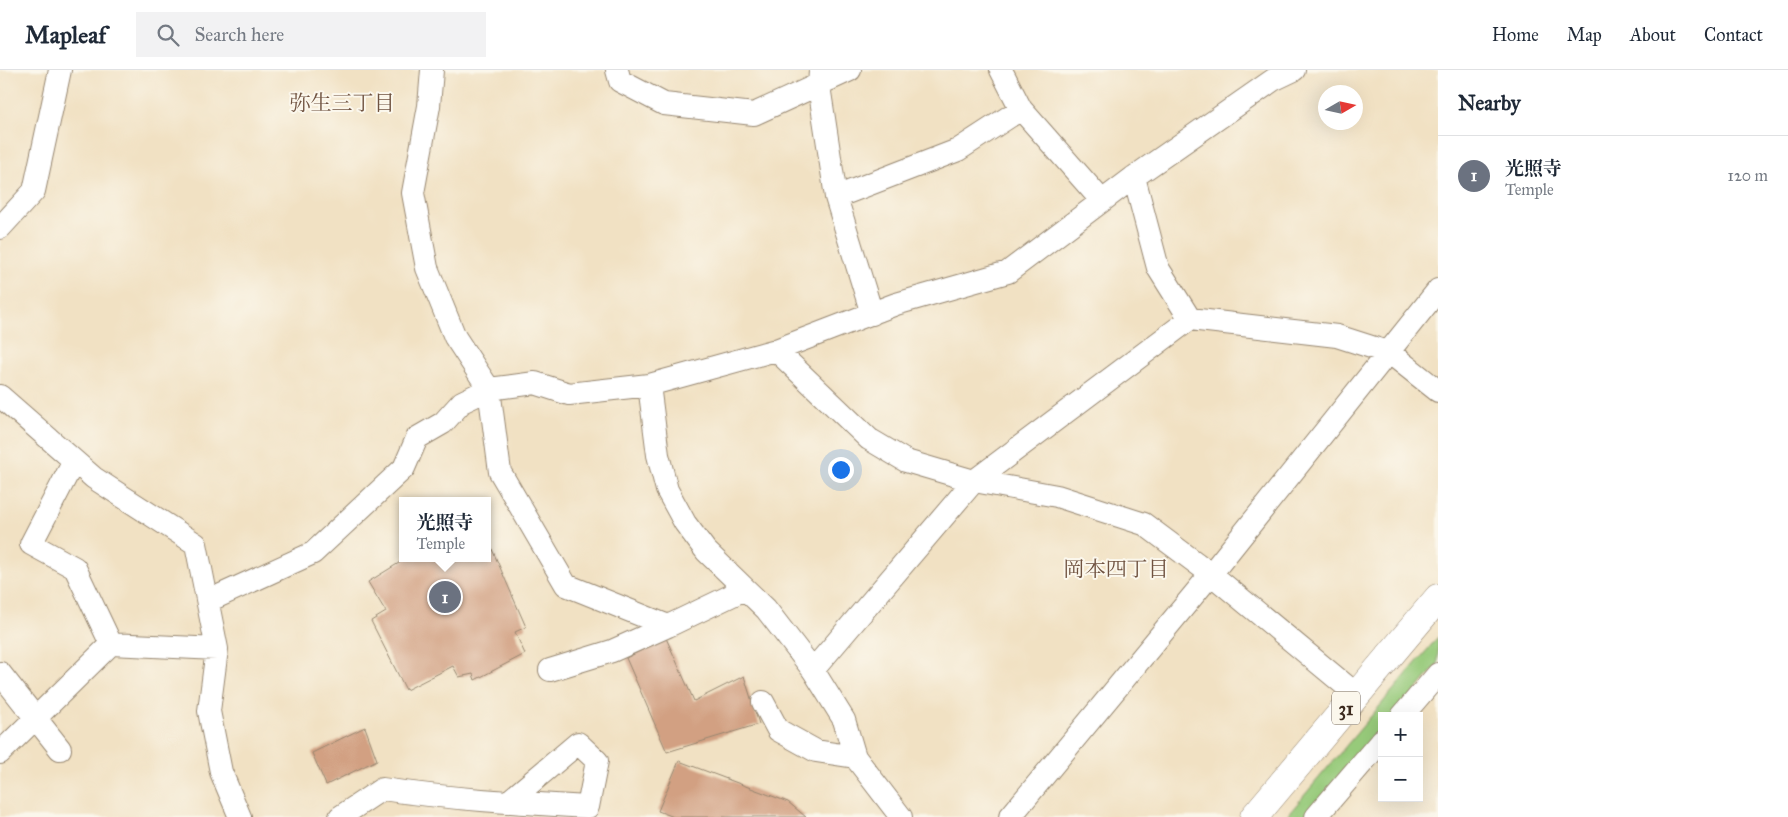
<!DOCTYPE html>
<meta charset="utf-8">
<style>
:root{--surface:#fff;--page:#f2f2f3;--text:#1f2937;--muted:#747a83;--line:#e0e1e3;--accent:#7c3aed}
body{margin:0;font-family:"IM FELL Great Primer","Noto Serif JP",serif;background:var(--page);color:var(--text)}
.controls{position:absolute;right:15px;bottom:15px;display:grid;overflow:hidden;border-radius:0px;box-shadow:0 5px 20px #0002}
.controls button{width:45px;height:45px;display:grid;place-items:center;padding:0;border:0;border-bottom:1px solid var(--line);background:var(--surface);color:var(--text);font:25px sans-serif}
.compass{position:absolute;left:1318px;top:15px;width:45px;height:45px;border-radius:50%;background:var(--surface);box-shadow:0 5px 20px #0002;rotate:81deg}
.you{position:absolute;left:840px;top:399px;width:18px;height:18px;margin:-12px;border:4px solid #fff;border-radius:50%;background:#1a73e8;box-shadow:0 0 0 8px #1a73e833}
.badge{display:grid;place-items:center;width:32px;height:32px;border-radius:50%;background:var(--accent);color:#fff;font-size:16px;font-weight:700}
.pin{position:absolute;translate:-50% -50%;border:2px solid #fff;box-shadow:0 1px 5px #0006}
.popup{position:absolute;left:399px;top:427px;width:92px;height:65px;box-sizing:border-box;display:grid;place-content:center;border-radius:0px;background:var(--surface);filter:drop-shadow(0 1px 4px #0005);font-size:16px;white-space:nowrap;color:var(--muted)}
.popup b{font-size:19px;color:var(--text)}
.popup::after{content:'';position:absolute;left:50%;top:100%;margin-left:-10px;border:10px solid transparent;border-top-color:var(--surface)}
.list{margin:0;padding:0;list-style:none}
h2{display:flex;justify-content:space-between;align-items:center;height:65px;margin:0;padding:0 20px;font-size:21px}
h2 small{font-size:16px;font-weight:400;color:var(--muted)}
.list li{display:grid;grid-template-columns:32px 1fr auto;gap:15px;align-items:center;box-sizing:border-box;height:80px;padding:0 20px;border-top:1px solid var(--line)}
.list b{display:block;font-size:19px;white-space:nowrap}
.list p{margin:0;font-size:16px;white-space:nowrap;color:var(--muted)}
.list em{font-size:16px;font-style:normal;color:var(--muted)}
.icon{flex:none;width:28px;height:28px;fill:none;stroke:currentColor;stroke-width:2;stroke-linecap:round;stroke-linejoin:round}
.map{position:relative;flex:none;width:1438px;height:747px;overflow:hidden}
header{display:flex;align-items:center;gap:30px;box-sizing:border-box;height:70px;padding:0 25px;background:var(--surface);border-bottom:1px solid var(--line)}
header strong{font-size:24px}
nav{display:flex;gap:28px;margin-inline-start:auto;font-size:18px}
.search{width:350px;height:45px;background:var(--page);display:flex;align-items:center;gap:12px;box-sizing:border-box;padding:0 18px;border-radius:0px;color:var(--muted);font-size:19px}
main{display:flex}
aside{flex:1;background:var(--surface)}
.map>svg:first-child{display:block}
.green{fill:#97ca7a;stroke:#697a4c}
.building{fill:#d2a082}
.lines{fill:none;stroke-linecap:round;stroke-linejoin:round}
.minor-casing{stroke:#968670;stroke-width:24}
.major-casing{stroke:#968670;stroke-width:29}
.minor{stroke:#fff;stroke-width:22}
.major{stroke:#fff;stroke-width:28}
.labels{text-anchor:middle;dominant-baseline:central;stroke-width:4;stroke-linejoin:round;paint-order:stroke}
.shield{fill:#fbf7ec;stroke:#75685c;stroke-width:1}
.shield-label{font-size:19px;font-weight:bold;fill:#3b2a1e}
.neighbourhood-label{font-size:21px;fill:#705341;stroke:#fbf7ec}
</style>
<header>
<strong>Mapleaf</strong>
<div class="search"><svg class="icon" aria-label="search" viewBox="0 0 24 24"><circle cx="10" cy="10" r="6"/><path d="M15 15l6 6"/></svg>Search here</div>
<nav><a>Home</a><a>Map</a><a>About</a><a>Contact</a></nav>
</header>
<main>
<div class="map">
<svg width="1438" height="747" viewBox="0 0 1438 747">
<rect width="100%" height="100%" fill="#fbf7ec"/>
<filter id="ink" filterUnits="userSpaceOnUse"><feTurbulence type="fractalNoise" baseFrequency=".02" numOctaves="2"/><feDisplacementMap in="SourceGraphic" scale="10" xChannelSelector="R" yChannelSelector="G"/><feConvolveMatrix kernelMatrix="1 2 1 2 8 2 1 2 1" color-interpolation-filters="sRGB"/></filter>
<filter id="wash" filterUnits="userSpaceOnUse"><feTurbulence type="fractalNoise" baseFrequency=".0096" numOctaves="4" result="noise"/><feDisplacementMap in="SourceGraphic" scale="20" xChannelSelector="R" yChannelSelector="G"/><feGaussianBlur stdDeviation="1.12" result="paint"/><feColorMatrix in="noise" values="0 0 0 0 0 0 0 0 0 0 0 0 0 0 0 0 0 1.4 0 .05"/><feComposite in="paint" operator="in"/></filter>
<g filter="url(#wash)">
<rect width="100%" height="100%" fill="#f1e1c3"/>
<path class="green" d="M1438 567V594L1395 646H1382V661L1309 747H1286Z"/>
<g id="blocks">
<path class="building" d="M488 470 526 557 515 562 525 584 475 610 473 604 459 607 453 596 406 620 371 551 386 542 368 512 407 488H488Z
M666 568 694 631 744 606 759 654 667 682 626 588Z
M365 657 377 690 326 715 312 683Z
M679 691 788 732 806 747H674L658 741Z"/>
</g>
</g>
<g filter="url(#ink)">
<use href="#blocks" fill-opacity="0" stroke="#968670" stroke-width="1"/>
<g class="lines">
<g class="minor-casing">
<path id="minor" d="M432 0 429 36 413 123 427 198 455 267 489 319 535 313 569 324 649 315 776 280 896 234 1008 202 1134 107 1273 10 1294 0
M617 0 620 11 664 34 754 44 850 0
M1001 0 1021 39 1102 131
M820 1 819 16 836 127 872 244
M1134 107 1158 198 1190 249 1337 266 1390 283 1438 321
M836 127 958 80 1021 39
M0 158 34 121 60 0
M776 280 869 369 906 391 974 411 1057 426 1144 454 1211 504 1357 625
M649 315 658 385 667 420 685 453 706 481 766 539 813 600 844 650 855 687 901 747
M0 326 94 408 196 474 217 579 209 641 221 702 240 747
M74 391 31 474 75 498 111 574
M208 531 313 483 404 398 417 368 443 353 462 332 489 319 500 402 566 515 668 556 745 519
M550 600 612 581 668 556
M813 600 974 411 1190 249
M0 603 60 679
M763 632 778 660 816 681 855 687
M1402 646 1438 604
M0 683 111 574 217 579
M340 747 382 719C450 729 519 733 588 737L597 691 578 673 508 732
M1010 747 1211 504 1438 220
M1316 747 1382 670"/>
</g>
<g class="major-casing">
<path id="major" d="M1254 747 1438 528"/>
</g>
<use href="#minor" class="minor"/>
<use href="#major" class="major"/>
</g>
</g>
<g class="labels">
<rect class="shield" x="1332" y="621.5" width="28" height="33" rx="4"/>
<g class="shield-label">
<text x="1346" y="638">31</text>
</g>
<g class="neighbourhood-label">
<text x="342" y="33">弥生三丁目</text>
<text x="1116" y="499">岡本四丁目</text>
</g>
</g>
</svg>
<div class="controls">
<button>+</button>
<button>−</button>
</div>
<svg class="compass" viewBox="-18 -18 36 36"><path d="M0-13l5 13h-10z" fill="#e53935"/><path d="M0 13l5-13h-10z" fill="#747a83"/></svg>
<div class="you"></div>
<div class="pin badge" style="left:445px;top:527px;background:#6b7280">1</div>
<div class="popup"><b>光照寺</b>Temple</div>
</div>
<aside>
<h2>Nearby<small></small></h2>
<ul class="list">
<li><span class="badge" style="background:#6b7280">1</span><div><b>光照寺</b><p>Temple</p></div><em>120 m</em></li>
</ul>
</aside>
</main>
